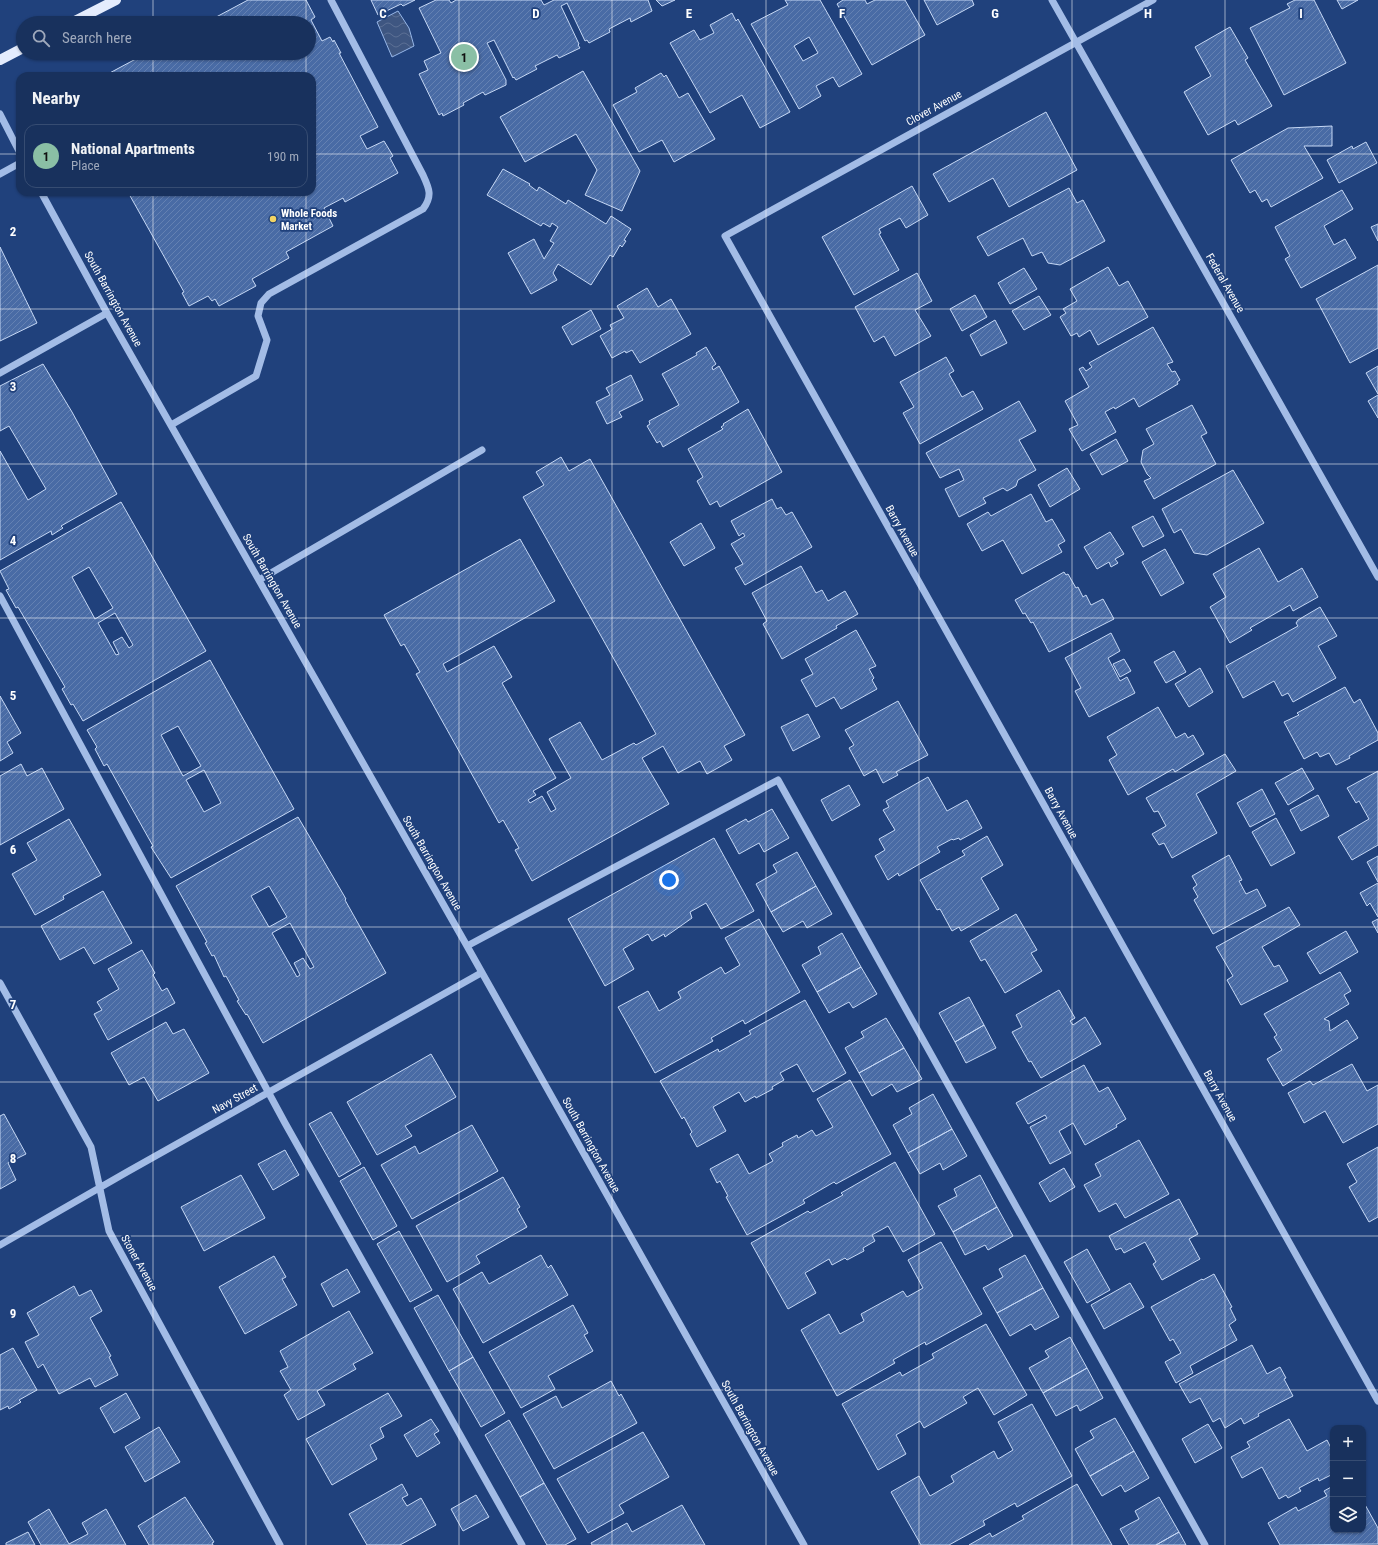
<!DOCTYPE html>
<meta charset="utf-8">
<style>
:root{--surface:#18315d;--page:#253d66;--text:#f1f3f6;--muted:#9fa9bc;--line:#364c72;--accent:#8abfa5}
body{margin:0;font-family:"Roboto Condensed",sans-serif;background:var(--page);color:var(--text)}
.controls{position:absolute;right:12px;bottom:12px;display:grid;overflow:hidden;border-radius:8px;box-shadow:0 1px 3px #0004}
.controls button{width:36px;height:36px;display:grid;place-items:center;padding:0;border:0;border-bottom:1px solid var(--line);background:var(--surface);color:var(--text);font:20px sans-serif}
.you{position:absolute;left:669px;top:880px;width:14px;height:14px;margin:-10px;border:3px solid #fff;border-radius:50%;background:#1a73e8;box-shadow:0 0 0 6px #1a73e833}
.badge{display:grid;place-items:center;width:26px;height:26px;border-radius:50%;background:var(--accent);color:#111;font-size:13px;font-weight:700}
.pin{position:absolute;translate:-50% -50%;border:2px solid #fff;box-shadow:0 1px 4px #0006}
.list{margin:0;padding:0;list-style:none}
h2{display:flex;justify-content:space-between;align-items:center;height:52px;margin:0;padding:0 16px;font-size:17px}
h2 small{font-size:13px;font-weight:400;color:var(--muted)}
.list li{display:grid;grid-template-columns:26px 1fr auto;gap:12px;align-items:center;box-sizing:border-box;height:64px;margin:0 8px 8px;padding:0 8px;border:1px solid var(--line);border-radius:12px}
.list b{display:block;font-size:15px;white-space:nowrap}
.list p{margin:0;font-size:13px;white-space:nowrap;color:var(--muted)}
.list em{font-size:13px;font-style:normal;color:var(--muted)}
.icon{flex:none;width:22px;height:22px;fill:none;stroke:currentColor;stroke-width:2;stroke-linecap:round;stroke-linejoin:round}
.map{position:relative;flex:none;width:1378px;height:1545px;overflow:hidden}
.search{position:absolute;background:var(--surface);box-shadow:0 1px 3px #0004;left:16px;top:16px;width:300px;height:44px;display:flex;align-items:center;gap:10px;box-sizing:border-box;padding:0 14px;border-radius:22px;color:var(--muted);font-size:15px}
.panel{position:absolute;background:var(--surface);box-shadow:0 1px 3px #0004;left:16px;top:72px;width:300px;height:124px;border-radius:12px}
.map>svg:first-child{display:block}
.water{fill:url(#water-waves);stroke:#96b6e8}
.building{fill:url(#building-hatch);stroke:#c6d8f5;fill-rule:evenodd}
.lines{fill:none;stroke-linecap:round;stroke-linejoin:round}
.minor{stroke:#a3bce6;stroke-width:7}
.major{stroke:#e4ecfd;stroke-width:10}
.grid{fill:none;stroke:#fff;stroke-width:1;stroke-opacity:0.55}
.poi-dot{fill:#f3d463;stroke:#20417c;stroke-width:1.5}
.labels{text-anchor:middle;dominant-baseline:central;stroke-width:3.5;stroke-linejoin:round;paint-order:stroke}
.street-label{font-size:11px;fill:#fff;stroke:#20417c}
.poi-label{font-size:11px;font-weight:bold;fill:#fff;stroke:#20417c;text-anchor:start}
.grid-label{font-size:13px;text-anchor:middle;font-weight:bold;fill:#fff;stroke:#20417c;stroke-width:3.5;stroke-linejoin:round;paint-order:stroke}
</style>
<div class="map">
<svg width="1378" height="1545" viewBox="0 0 1378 1545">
<defs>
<pattern id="water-waves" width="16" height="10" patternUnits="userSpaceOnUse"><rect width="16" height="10" fill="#3e5681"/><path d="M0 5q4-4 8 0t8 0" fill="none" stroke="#5b6f94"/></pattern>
<pattern id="building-hatch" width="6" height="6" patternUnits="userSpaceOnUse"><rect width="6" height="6" fill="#496ba5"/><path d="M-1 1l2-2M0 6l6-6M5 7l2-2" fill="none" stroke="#6481b2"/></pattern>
</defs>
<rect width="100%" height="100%" fill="#20417c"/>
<path class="water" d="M398 11 409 28 414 46 392 57 377 22Z"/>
<path class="building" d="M248 0H306L315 17 311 20 322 41 330 37 333 42 334 40 341 53H339L378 127 360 136 367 149 384 141 393 156 390 158 398 173 345 202 343 198 324 208 333 226 286 252 289 258 252 279 256 286 219 306 215 299 212 301 208 296 189 306 182 293 184 292 129 194 127 196 125 192H312V76H104L147 53H309V23H205Z
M371 0H415L403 6 401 4 378 15Z
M436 0H449L451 3 456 0H541L544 5 554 0H648L652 11 631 22 630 18 609 29 610 32 589 43 587 40 585 41 567 3 561 6 579 44 578 45 580 48 559 58 557 55 535 66 537 69 516 80 514 77 513 78 494 40 487 43 506 80V85L485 95 483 92 463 103 464 105 443 116 442 113 439 115 419 74 428 70 424 61 441 53 419 8Z
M656 0H675L662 6Z
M785 0H820L862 74 839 87 833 77 816 86 821 96 799 109 751 24 788 5ZM809 37 818 53 803 61 794 46Z
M843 0H865L867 4 875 0H905L925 35 872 65 837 4Z
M924 0H972L974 5 937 25Z
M1295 0H1314L1346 63 1284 95 1250 28 1290 8 1287 4Z
M1337 0H1358L1342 9Z
M732 13 736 21 738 19 790 112 760 128 742 95 710 113 670 43 694 30 700 40 714 33 710 25Z
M1230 27 1248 58 1245 60 1272 106 1238 125 1235 120 1208 135 1184 92 1211 76 1195 47Z
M583 71 640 171 622 211 585 195 597 170 576 134 525 162 500 117Z
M661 73 664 77 666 75 679 98 688 93 715 139 674 162 662 140 639 152 613 105 637 92 635 88Z
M1046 112 1077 170 1009 207 993 178 949 202 933 174Z
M1332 126V146H1304L1323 178 1271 207 1267 199 1262 202 1255 190 1250 193 1231 160 1288 128Z
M1366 142 1377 163 1339 183 1327 160 1352 146 1353 149Z
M503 169 530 184 529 185 537 191 539 187 566 204 568 200 606 224 611 216 631 229 624 240 626 241 622 247 620 245 613 257 610 255 591 285 558 264 553 273 557 280 531 294 508 253 534 239 544 259 554 243 550 241 558 227 552 223 550 227 543 223 541 226 487 195Z
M912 186 928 215 906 228 900 218 879 229 881 233 879 234 899 270 854 295 822 237Z
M1069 188 1077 203 1083 200 1105 241 1060 265 1048 263 1042 252 1032 256 1023 238 988 256 977 237Z
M1342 190 1353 209 1324 226 1334 245 1345 239 1356 258 1301 288 1285 259 1290 256 1275 227Z
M1378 224V241L1371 227Z
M0 247 37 323 0 341Z
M1378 265V348L1350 363 1316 299Z
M1108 267 1119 286 1128 281 1148 317 1098 345 1090 330 1079 337 1077 333 1071 336 1060 317 1066 313 1063 309 1077 301 1070 289Z
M1024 268 1037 289 1010 304 998 283Z
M917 273 932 301 915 310 931 336 895 356 884 336 874 342 855 307Z
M647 288 658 307 671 299 691 334 640 363 632 350 626 353 625 351 612 358 600 336 612 329 610 325 624 318 617 306Z
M975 295 987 317 962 331 950 309Z
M1039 296 1051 315 1024 330 1012 311Z
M591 310 601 329 572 345 562 327Z
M995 320 1007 343 981 356 970 335Z
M1153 327 1173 362 1167 364 1172 372 1175 371 1180 380 1177 382 1178 384 1139 407 1134 398 1115 409 1114 407 1105 412 1116 432 1082 451 1069 429 1078 425 1065 401 1089 387 1079 369 1083 367 1086 371 1092 367 1089 363Z
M706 347 716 364 712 367 713 370 719 366 739 402 663 447 660 441 657 443 647 426 650 424 649 421 679 405 662 374 697 355 696 353Z
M946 357 954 371 949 374 962 397 973 391 983 409 920 444 903 413 914 407 900 382Z
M43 364 72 412 117 494 61 526 63 528 52 535 51 531 0 560V451L28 500 46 489 9 426 0 431V386Z
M1378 366V394L1366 373Z
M631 375 643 400 619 412 622 417 607 424 596 402 610 395 606 388Z
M1378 395V418L1368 401Z
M1019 401 1036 431 1019 440 1036 470 1018 480 1016 486 1007 491 1003 488 983 498 986 503 959 517 945 489 964 480 959 469 940 478 926 453Z
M1192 405 1207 433 1201 436 1216 464 1154 499 1144 481 1151 478 1147 474 1141 462 1143 450 1154 444 1146 429Z
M748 409 782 472 720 507 717 501 710 505 697 481 703 477 688 449 723 429 721 427 724 425 723 424Z
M1116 439 1128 461 1102 475 1090 454Z
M561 457 569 471 590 459 745 735 724 746 732 760 707 774 700 761 678 773 663 746 642 758 669 804 532 881 515 850 519 848 503 820 499 823 416 674 420 672 404 644 401 646 384 615 520 539 555 601 443 664 447 672 494 646 512 677 502 683 556 778 533 791 536 795 528 800 530 803 542 796 551 812 556 809 547 792 571 778 549 739 580 722 602 760 634 743 636 745 656 734 523 497 544 485 536 472Z
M1067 468 1080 489 1050 507 1038 485Z
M1233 470 1264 523 1207 555 1194 553 1181 529 1174 533 1162 509Z
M1031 494 1046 522 1052 519 1065 541 1058 545 1062 552 1022 574 1003 540 982 551 967 524 988 512 991 516Z
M772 499 777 509 781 507 786 515 792 512 812 547 745 585 735 568 743 564 731 544 745 536 743 533 739 536 731 521Z
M121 502 206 651 83 721 73 704 71 705 62 689 65 687 18 607 16 608 6 590 9 589 0 571ZM89 567 113 608 95 619 72 577ZM115 613 133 645 129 648 122 637 113 642 119 654 116 655 98 623Z
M1153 516 1164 536 1143 547 1132 527Z
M701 523 715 548 684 566 670 542Z
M1110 532 1124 554 1115 559 1118 563 1111 567 1109 562 1097 569 1084 547Z
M1259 548 1278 582 1302 568 1318 597 1293 611 1290 605 1250 628 1252 630 1230 643 1210 607 1226 597 1213 574Z
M1165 549 1184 583 1161 596 1142 562Z
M801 566 816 593 822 590 828 601 845 591 858 614 836 626 837 628 782 659 763 624 767 621 752 593Z
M1064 572 1066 575 1068 574 1076 588 1078 587 1083 597 1086 595 1091 605 1103 599 1114 619 1049 652 1033 622 1031 623 1025 613 1023 614 1015 600Z
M1320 607 1337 636 1318 646 1336 678 1293 702 1288 693 1282 696 1274 681 1243 698 1226 666 1298 626 1296 623 1298 620Z
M856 630 876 666 869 669 874 678 872 680 877 689 841 709 834 697 816 707 801 680 813 674 805 659Z
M1111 633 1120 651 1108 658 1120 681 1127 677 1135 693 1089 717 1075 691 1081 688 1065 658Z
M1174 651 1186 672 1166 683 1154 662Z
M1124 659 1131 671 1120 677 1113 664Z
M210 660 294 809 171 878 151 847 153 846 107 764 104 766 95 749 97 747 87 730ZM178 726 201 766 183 776 161 735ZM204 770 221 803 204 812 186 780Z
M1200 668 1213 692 1189 707 1175 684Z
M1345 687 1354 703 1360 699 1378 733V740L1349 756 1350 758 1336 765 1329 753 1320 757 1317 752 1304 759 1284 722 1299 715 1297 713Z
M0 696 21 733 7 742 13 753 0 761Z
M898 701 928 755 896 772 898 775 883 783 876 769 864 776 849 748 854 745 845 730Z
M1158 707 1176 738 1185 733 1188 738 1193 735 1204 754 1175 772 1173 769 1128 795 1109 760 1117 755 1107 737Z
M808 714 820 737 793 751 781 727Z
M1225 754 1236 771 1196 794 1217 833 1172 858 1164 843 1159 845 1152 834 1166 826 1158 811 1154 812 1146 798Z
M21 764 27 776 42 768 64 809 0 845V776Z
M1302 768 1314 789 1288 805 1275 783Z
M1378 771V845L1352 860 1338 837 1369 819 1359 801 1356 803 1347 788Z
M928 777 947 811 967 800 982 828 960 840 959 838 953 840 952 839 937 847 940 852 899 876 898 873 888 880 875 856 885 850 879 839 895 830 883 810 889 807 886 801Z
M849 785 860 805 832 821 821 800Z
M1262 789 1275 814 1250 827 1237 803Z
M1318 795 1329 816 1301 831 1290 810Z
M772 809 789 838 764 852 759 843 739 854 726 830 746 819 748 822Z
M298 817 346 899 345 900 386 973 263 1043 247 1014 246 1015 237 1001 239 1000 226 976 224 977 214 955 212 956 205 943 207 942 176 886ZM269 886 287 917 269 927 251 896ZM290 923 314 967 310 969 303 958 294 963 300 975 297 977 272 933Z
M1276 818 1295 853 1271 866 1252 832Z
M69 819 101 875 63 896 64 899 35 915 12 874 37 860 27 843Z
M987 836 1003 865 981 878 999 909 961 931 959 927 952 931 940 909 937 910 920 880 965 855 962 851Z
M714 838 754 911 721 929 706 903 690 912 692 918 665 937 664 934 652 941 648 934 623 949 634 969 605 986 568 919Z
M797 852 816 886 771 912 756 884 777 872 773 865Z
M1229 855 1242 880 1239 881 1246 894 1257 889 1266 906 1213 934 1194 900 1198 897 1193 888 1197 885 1192 876Z
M1378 856V882L1367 862Z
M1378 883V917L1370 903 1367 906 1360 893Z
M816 886 832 914 807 928 803 921 783 932 771 912Z
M103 891 132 943 94 964 84 947 60 960 41 926Z
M1289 907 1300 925 1262 947 1274 967 1279 965 1288 981 1241 1005 1227 980 1233 976 1216 947Z
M1016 914 1037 950 1031 953 1042 971 1005 993 985 959 981 961 970 941Z
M759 919 800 992 745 1024 743 1020 711 1038 713 1041 655 1073 618 1007 648 991 659 1011 681 998 678 992 721 967 725 974 740 965 725 938Z
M1378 919V933L1372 922Z
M1346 931 1358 952 1320 974 1307 953Z
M842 933 861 967 817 992 802 965 821 954 818 947Z
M142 950 155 973 153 975 162 991 167 988 175 1003 108 1040 94 1014 102 1010 97 1002 119 989 108 969Z
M861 967 877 994 853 1008 849 1002 829 1013 817 992Z
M1340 972 1351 991 1344 995 1349 1004 1324 1019 1329 1021 1330 1031 1347 1020 1358 1038 1283 1086 1267 1059 1282 1050 1274 1037 1277 1035 1264 1014Z
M1059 990 1075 1018 1070 1021 1073 1025 1085 1017 1101 1044 1041 1078 1031 1061 1029 1062 1012 1032 1022 1027 1016 1015Z
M969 997 984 1025 955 1042 939 1013Z
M805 1000 846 1073 813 1092 797 1064 780 1073 784 1080 772 1087 773 1089 756 1098 755 1096 745 1102 739 1092 713 1107 726 1131 697 1147 690 1134 692 1132 684 1117 682 1119 660 1081 718 1049 719 1052 751 1034 749 1031Z
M886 1018 904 1048 859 1073 845 1048 864 1037 861 1032Z
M166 1022 173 1034 184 1029 209 1073 158 1101 144 1077 129 1085 111 1053Z
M984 1025 996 1048 966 1063 955 1042Z
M904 1048 922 1079 897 1092 892 1084 872 1096 859 1073Z
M431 1054 456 1097 405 1126 412 1136 377 1155 347 1102Z
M1352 1064 1367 1091 1378 1085V1124L1343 1143 1325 1111 1304 1123 1288 1093 1310 1081 1313 1085Z
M1084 1065 1099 1092 1108 1087 1126 1119 1116 1125 1117 1127 1085 1145 1073 1123 1059 1131 1071 1153 1050 1164 1030 1127 1047 1118 1045 1115 1028 1124 1016 1103Z
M850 1080 891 1154 836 1184 834 1182 803 1200 805 1203 747 1235 726 1197 728 1196 720 1181 717 1183 710 1169 738 1154 749 1174 773 1161 769 1154 783 1146 782 1143 797 1135 798 1138 812 1130 816 1136 833 1127 817 1099Z
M933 1094 952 1129 908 1153 893 1125 912 1114 909 1108Z
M331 1112 361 1164 339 1177 309 1124Z
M4 1114 26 1154 8 1163 16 1180 0 1189V1116Z
M472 1125 498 1171 412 1219 381 1165 415 1146 419 1154Z
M952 1129 967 1156 943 1170 940 1163 920 1174 908 1153Z
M1139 1140 1169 1194 1125 1218 1116 1203 1099 1212 1084 1185 1101 1176 1095 1164Z
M1378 1147V1217L1369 1222 1349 1187 1357 1182 1347 1164Z
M285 1150 299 1175 273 1190 258 1164Z
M895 1162 935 1234 903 1252 888 1226 872 1235 875 1241 863 1248 864 1251 847 1260 845 1258 832 1265 829 1259 805 1273 816 1293 788 1309 751 1243 808 1211 810 1213 843 1195 841 1193Z
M364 1167 397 1226 373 1240 340 1181Z
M1064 1168 1075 1187 1050 1202 1039 1183Z
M241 1175 265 1218 204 1251 181 1207Z
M980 1175 997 1207 953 1232 938 1206 957 1196 954 1189Z
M503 1177 520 1207 517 1209 527 1227 476 1256 480 1263 447 1282 416 1226Z
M1179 1199 1198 1234 1189 1239 1200 1259 1162 1280 1153 1264 1156 1262 1145 1242 1124 1253 1121 1248 1116 1250 1109 1236Z
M997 1207 1013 1236 988 1250 985 1245 965 1255 953 1232Z
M399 1231 432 1290 410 1302 377 1244Z
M941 1242 982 1314 926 1345 925 1342 893 1360 895 1363 837 1396 801 1330 829 1314 840 1334 864 1321 861 1314 903 1291 907 1297 923 1288 908 1260Z
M1087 1249 1110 1290 1087 1303 1064 1262Z
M541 1255 548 1268 551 1265 568 1295 483 1343 453 1289 482 1272 489 1284Z
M1025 1255 1043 1288 997 1313 983 1288 1003 1277 999 1269Z
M274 1256 286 1277 282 1279 297 1305 245 1334 219 1287Z
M347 1269 360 1292 333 1307 321 1284Z
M1214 1274 1232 1307 1230 1308 1236 1320 1229 1325 1237 1340 1190 1366 1193 1373 1176 1383 1165 1362 1181 1353 1173 1339 1170 1341 1151 1307 1202 1279 1203 1280Z
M1130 1283 1144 1307 1104 1329 1091 1305Z
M74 1286 79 1296 91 1290 102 1311 90 1318 111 1356 109 1357 118 1375 95 1387 90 1378 59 1394 43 1364 38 1368 25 1342 39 1335 27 1313Z
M1043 1288 1059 1317 1035 1330 1031 1324 1010 1336 997 1313Z
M438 1295 473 1357 449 1371 414 1308Z
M573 1305 588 1333 584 1335 593 1351 548 1376 555 1389 521 1408 489 1352Z
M349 1311 373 1353 353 1364 356 1369 317 1391 325 1405 298 1420 284 1395 291 1390 280 1371 288 1367 280 1351Z
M986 1324 1027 1395 994 1415 978 1388 963 1397 967 1403 924 1428 920 1421 896 1435 906 1454 878 1470 842 1404 900 1372 902 1376 934 1358 932 1354Z
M1070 1337 1087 1368 1043 1393 1029 1368 1049 1357 1045 1351Z
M1252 1345 1267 1374 1280 1367 1286 1378 1284 1379 1293 1396 1258 1414 1259 1416 1244 1424 1241 1418 1225 1428 1220 1418 1213 1422 1200 1398 1190 1403 1179 1384Z
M13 1348 37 1390 19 1400 21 1402 9 1409 8 1406 0 1410V1355Z
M473 1357 505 1413 481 1427 449 1371Z
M1087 1368 1103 1398 1080 1411 1077 1405 1056 1416 1043 1393Z
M611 1381 619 1396 621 1394 637 1423 554 1469 523 1414 556 1396 562 1408Z
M126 1393 140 1418 114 1433 100 1408Z
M388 1393 402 1416 380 1428 384 1437 370 1445 377 1459 332 1485 306 1439Z
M1032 1404 1072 1476 1017 1507 1015 1503 983 1521 985 1525 949 1545H921L891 1492 919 1476 930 1496 954 1482 951 1476 994 1451 998 1459 1013 1450 998 1422Z
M1115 1418 1134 1451 1090 1476 1075 1449 1094 1438 1090 1431Z
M431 1419 439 1431 434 1434 440 1443 417 1457 404 1435Z
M1289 1419 1307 1451 1327 1440 1333 1452V1474L1319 1481 1318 1478 1299 1488 1301 1491 1288 1498 1286 1495 1279 1499 1262 1467 1242 1478 1231 1457 1250 1447 1247 1442Z
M509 1420 544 1483 520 1497 485 1435Z
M1208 1424 1222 1448 1195 1463 1182 1439Z
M159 1427 180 1462 145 1482 125 1447Z
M643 1432 669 1477 619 1505 624 1513 588 1533 557 1479Z
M1134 1451 1149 1478 1125 1492 1121 1485 1102 1496 1090 1476Z
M544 1483 576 1539 565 1545H547L520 1497Z
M402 1484 408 1495 402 1498 407 1506 421 1498 436 1525 400 1545H367L349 1514Z
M1077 1484 1112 1545H969L990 1533 992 1537 1024 1519 1022 1516Z
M1333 1486V1530H1363V1501L1378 1528V1544L1280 1545 1268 1523 1296 1507 1298 1511 1327 1496 1324 1491Z
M476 1495 489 1517 463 1531 451 1509Z
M185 1497 214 1542 212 1543 213 1545H149L138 1526Z
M1159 1497 1179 1532 1156 1545H1129L1120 1529 1139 1519 1135 1511Z
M682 1505 705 1545H592L591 1543 627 1523 632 1532Z
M49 1509 69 1544 88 1534 82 1523 106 1509 126 1545H41L28 1522Z
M28 1532 35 1545H6V1543Z
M1179 1532 1186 1545H1156Z"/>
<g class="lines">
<path class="minor" d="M1052 0 1378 577
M1153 0 725 236 1378 1401
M0 114 20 153
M0 174 20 163
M41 192 107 313 467 946 804 1545
M0 373 107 313
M171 425 256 376 267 340 258 316 261 303 269 294 423 209C433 196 429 188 423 175L331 0
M259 580 482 450
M0 596 285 1123 522 1545
M467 946 778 780 1205 1545
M0 983 91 1147 109 1231 280 1545
M0 1245 127 1172 481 973"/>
<path class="major" d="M71 23 116 0
M0 60 23 48"/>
</g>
<path class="grid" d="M153 0V23M306 0V23M459 0V1545M612 0V1545M766 0V1545M919 0V1545M1072 0V1545M1225 0V1545M153 53V76M306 53V76M0 154H20M312 154H1378M153 192V1545M306 192V1545M0 309H1378M0 464H1378M0 618H1378M0 772H1378M0 927H1378M0 1082H1378M0 1236H1378M0 1390H1378"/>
<circle class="poi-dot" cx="273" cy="219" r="4"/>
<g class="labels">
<g class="street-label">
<text transform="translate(934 108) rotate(-29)">Clover Avenue</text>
<text transform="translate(1225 283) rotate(60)">Federal Avenue</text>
<text transform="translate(113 299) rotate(61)">South Barrington Avenue</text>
<text transform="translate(902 531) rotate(61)">Barry Avenue</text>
<text transform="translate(272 581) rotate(60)">South Barrington Avenue</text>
<text transform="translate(1061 813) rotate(61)">Barry Avenue</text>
<text transform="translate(432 863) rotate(60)">South Barrington Avenue</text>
<text transform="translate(1220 1096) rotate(61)">Barry Avenue</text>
<text transform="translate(235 1099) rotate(-29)">Navy Street</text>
<text transform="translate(591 1145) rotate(61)">South Barrington Avenue</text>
<text transform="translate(139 1263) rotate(61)">Stoner Avenue</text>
<text transform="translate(750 1428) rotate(61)">South Barrington Avenue</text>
</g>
<g class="poi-label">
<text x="281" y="213">Whole Foods<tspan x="281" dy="13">Market</tspan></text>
</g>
</g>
<g class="grid-label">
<text x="383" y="18">C</text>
<text x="536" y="18">D</text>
<text x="689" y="18">E</text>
<text x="842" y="18">F</text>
<text x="995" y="18">G</text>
<text x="1148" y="18">H</text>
<text x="1301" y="18">I</text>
<text x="13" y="236">2</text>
<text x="13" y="391">3</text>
<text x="13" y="545">4</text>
<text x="13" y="700">5</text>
<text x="13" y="854">6</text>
<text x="13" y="1009">7</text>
<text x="13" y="1163">8</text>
<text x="13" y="1318">9</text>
</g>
</svg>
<div class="controls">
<button>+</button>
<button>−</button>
<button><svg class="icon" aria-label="layers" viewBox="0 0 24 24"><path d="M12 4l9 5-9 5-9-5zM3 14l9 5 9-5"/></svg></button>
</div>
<div class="you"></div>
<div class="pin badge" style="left:464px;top:57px">1</div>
<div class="search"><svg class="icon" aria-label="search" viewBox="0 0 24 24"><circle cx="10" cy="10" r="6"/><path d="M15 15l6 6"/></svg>Search here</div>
<section class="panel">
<h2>Nearby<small></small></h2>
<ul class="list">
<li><span class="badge">1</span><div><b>National Apartments</b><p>Place</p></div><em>190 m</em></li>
</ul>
</section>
</div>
